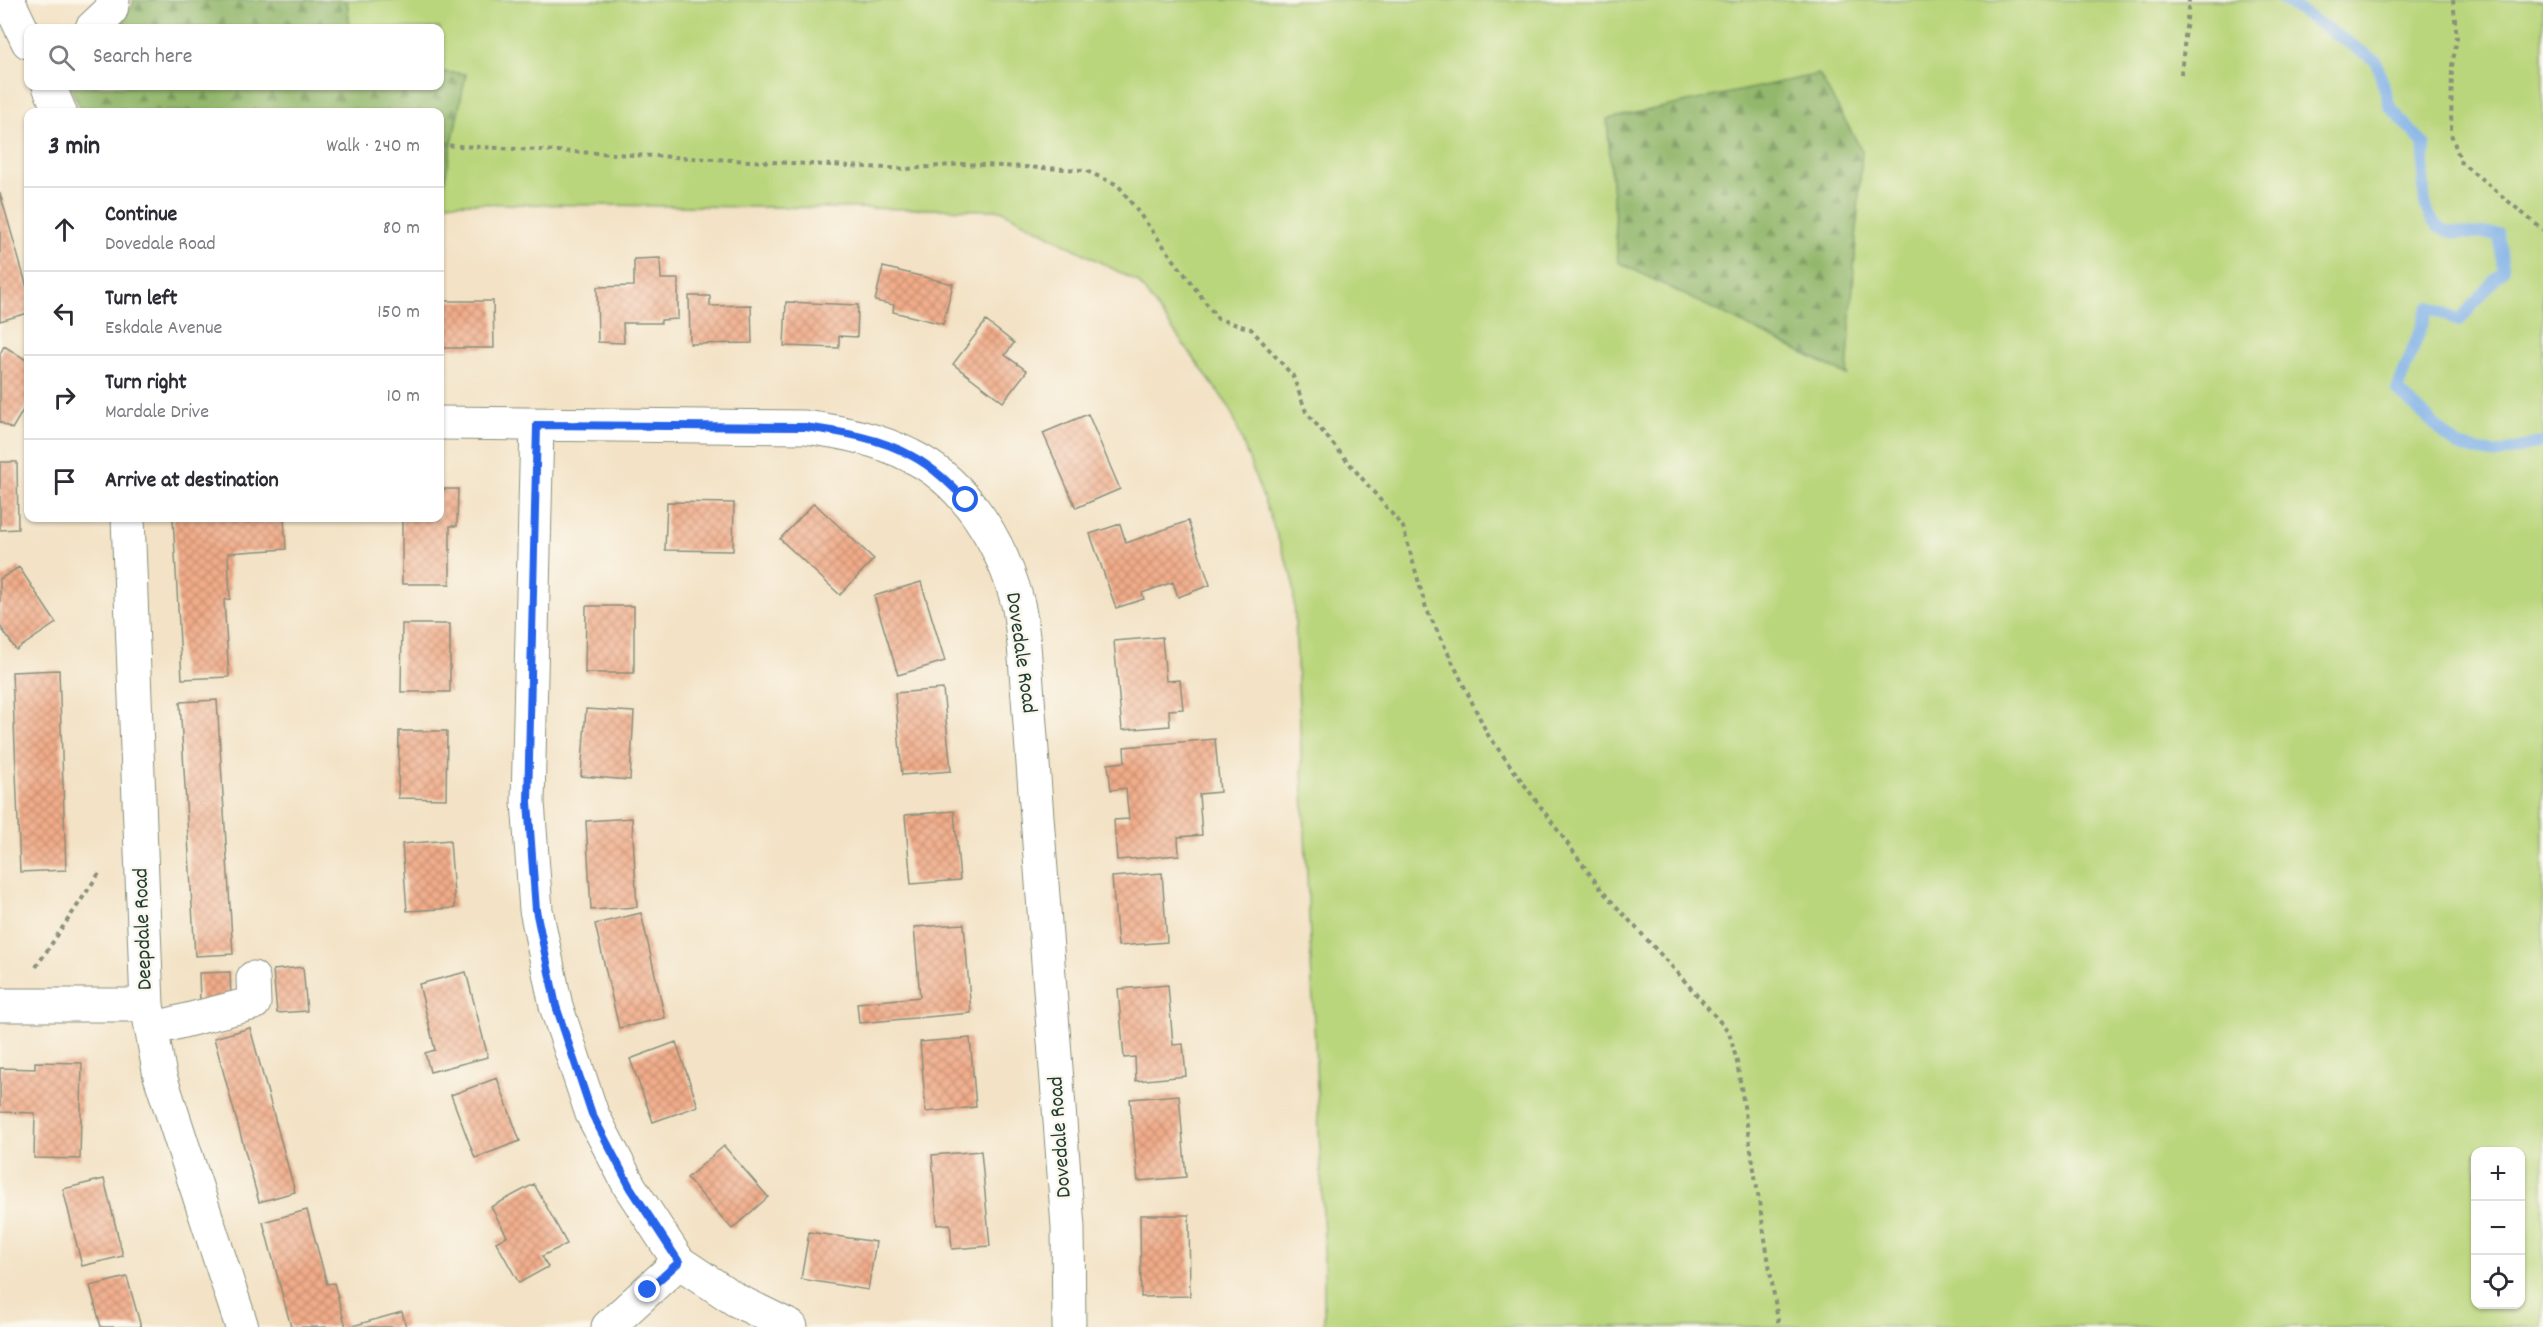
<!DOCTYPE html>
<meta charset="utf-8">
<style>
:root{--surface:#fff;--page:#f2f2f3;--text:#2b2b33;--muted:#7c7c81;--line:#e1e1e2}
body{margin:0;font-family:Dekko,sans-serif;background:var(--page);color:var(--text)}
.controls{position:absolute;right:18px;bottom:18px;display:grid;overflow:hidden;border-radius:12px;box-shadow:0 2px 4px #0004}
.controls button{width:54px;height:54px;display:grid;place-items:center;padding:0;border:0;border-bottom:2px solid var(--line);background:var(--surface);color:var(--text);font:30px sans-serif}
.stop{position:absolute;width:18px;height:18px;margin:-14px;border:4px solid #2563eb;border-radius:50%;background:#fff}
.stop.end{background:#2563eb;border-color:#fff;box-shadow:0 2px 6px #0008}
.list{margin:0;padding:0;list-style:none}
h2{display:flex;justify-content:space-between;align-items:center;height:78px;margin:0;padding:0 24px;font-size:26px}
h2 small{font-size:20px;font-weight:400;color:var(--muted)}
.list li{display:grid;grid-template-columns:39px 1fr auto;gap:18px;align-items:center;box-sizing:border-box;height:84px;padding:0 24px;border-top:2px solid var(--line)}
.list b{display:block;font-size:22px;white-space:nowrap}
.list p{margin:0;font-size:20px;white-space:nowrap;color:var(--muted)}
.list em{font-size:20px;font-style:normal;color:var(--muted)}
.icon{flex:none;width:33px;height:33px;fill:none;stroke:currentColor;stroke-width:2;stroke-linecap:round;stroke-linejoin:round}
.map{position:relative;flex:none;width:2543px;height:1327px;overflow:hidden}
.search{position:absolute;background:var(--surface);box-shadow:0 2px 4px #0004;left:24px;top:24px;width:420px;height:66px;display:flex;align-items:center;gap:15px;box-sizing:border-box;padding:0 21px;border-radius:12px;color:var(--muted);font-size:22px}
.panel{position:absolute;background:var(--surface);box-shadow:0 2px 4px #0004;left:24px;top:108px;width:420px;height:414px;border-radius:12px}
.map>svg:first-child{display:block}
.grass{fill:#bad67c;stroke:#6c8a58;stroke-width:1.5;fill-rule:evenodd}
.forest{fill:url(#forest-firs);stroke:#597a50;stroke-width:1.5}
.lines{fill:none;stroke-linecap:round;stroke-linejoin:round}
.stream{stroke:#7aaee7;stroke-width:12}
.building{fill:url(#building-cross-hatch)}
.minor-casing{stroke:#89907c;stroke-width:35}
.path{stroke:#89907c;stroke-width:4;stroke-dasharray:4.5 4.5;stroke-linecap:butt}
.minor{stroke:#fff;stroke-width:33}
.route{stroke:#2563eb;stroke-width:8}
.labels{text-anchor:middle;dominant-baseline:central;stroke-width:5;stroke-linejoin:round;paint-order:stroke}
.street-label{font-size:22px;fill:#1f3d34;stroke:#fbf7ec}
</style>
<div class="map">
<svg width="2543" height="1327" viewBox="0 0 2543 1327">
<defs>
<pattern id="forest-firs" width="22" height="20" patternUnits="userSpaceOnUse" patternTransform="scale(1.5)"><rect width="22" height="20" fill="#93b76c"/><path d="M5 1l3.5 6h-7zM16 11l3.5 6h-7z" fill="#77965a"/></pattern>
<pattern id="building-cross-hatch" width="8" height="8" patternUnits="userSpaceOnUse" patternTransform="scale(1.5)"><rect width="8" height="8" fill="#f2ac89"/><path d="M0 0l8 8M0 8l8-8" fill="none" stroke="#c38d71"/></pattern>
</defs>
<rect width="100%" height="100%" fill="#fbf7ec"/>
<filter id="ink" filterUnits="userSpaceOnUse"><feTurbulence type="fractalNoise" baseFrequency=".0167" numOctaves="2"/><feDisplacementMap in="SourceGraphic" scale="12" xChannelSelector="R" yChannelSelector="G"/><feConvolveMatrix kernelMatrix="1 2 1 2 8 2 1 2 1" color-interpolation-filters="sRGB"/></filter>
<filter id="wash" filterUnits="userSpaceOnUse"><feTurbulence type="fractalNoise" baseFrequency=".008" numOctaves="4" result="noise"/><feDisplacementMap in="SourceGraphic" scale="24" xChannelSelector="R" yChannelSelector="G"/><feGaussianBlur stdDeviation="1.35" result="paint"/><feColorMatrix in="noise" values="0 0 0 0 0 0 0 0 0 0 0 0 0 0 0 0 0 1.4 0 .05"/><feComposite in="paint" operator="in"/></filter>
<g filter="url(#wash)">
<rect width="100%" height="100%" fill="#f3e2c5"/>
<path class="grass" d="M347 0H2543V1327H1324V1236L1293 579 1230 408 1138 282 1001 210 440 203 465 74 440 72V28H350ZM2476 1152H2520V1304H2476Z"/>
<path class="forest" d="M133 0H347L350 28H109L132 7Z
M440 72 466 74 440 203V112H82L69 86H440Z
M1819 74 1862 151 1847 375 1618 262 1607 119Z"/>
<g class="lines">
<path class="stream" d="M2284 0 2376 61 2390 107 2425 145C2424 171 2415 226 2451 232 2466 235 2483 233 2499 234L2503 270 2459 321 2429 307 2397 390 2458 446 2495 454 2543 442"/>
</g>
<g id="blocks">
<path class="building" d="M0 193 28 291V313L0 321Z
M660 258 661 279H678V319L661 320V323H623L624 343 598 342 597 287 634 286V259Z
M883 267 953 284 943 324 893 312 894 305 875 301Z
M689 296H710V306L751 305 752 343 690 344Z
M440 301H493L494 348H440Z
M786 302 858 305 857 337 839 336V348L784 346Z
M986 321 1014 343 1005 355 1027 371 1003 402 953 364Z
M4 346 28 361V402L12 429 0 422V354Z
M1088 414 1120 489 1076 508 1043 433Z
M0 462H17L18 529 0 530Z
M440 489H458L457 526H450V584H402V518H440Z
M667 502 734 503 733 551 665 550Z
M814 503 874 559 840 595 780 539Z
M173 518H284L286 549 228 553 230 599 224 600 229 677 182 679Z
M1188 521 1210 585 1178 597 1173 582 1142 593 1144 599 1116 608 1090 534 1120 524 1126 543Z
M19 567 56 623 16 650 0 626V579Z
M921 582 945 661 898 675 874 596Z
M586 606H634V673H585Z
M402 624H450V692H401Z
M1162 637 1166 681 1180 680 1183 709 1169 710 1170 726 1122 730 1114 641Z
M59 670 66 870 20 872 12 672Z
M943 689 951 771 902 775 895 693Z
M217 700 233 954 195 956 180 702Z
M586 709 634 712 630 780 581 776Z
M399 731H447L446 799 398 798Z
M1215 739 1220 792 1199 794 1202 835 1178 837 1179 855 1117 860 1114 820 1129 819 1127 801 1126 788 1111 790 1108 764 1125 762 1124 747Z
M954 811 960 880 911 884 905 815Z
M632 818 637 907 591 910 586 821Z
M450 840 455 908 407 911 402 844Z
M1162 873 1167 942 1118 946 1112 877Z
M641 913 665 1018 619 1028 595 924Z
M964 924 971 1013 859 1023 857 1003 920 997 914 927Z
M303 967 307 1011 277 1013 273 970Z
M230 972 231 1001H200L199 973Z
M466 972 488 1057 430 1072 425 1053 435 1050 419 984Z
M1168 985 1173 1045 1183 1044 1186 1076 1136 1081 1135 1057 1124 1058 1118 989Z
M250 1028 295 1192 259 1202 214 1038Z
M970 1038 976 1107 926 1112 920 1042Z
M676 1042 698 1106 653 1122 630 1059Z
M35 1062 82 1063 80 1159 34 1158 35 1113 0 1112V1068L35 1069Z
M497 1078 520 1141 475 1158 451 1095Z
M1179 1095 1186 1177 1138 1181 1130 1099Z
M724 1146 768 1197 732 1229 687 1178Z
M981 1151 990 1246 952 1249 950 1224 937 1225 932 1155Z
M104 1179 123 1256 82 1266 63 1189Z
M534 1184 567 1244 542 1256 548 1267 519 1283 496 1242 507 1236 491 1207Z
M307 1210 327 1284 334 1283 346 1327H291L263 1222Z
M1140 1215H1189L1190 1296 1141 1297Z
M809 1232 876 1242 868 1290 801 1279Z
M127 1277 141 1327H101L90 1286Z
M402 1312 406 1327H352V1326Z"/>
</g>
</g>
<g filter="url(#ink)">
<use href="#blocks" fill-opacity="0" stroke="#89907c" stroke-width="1.5"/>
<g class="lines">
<g class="minor-casing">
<path id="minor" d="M8 0 28 42
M92 28 111 10 113 0
M49 86 60 112
M440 423 805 427C842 432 878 439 911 456 967 483 1003 546 1018 604 1021 617 1022 631 1024 645L1068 1227 1069 1327
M537 425 528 802 536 910 556 1006 592 1114 630 1187 679 1262 736 1300 791 1327
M128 518 147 1005 160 1076 242 1327
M0 1005H147
M152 1029 254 1003 253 978
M608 1327 679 1262"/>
</g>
<path class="path" d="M2453 0 2457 39 2452 66 2451 134 2461 162 2543 230
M2181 74 2189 0
M440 145 907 169 962 164 1084 170 1118 185 1218 319 1251 329 1293 376 1306 412 1403 527 1426 608 1488 735 1603 892 1675 970 1729 1032 1737 1062 1779 1327
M36 967 100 872"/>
<use href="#minor" class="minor"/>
</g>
</g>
<g class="lines" filter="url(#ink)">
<path class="route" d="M648 1290 679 1262 630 1187 592 1114 556 1006 536 910 528 802 537 425 805 427C842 432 880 438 912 456 933 467 950 484 966 500"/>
</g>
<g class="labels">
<g class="street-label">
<text transform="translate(1020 653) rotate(82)">Dovedale Road</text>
<text transform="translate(144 929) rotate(-92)">Deepdale Road</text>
<text transform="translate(1061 1137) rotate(-94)">Dovedale Road</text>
</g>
</g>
</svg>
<div class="controls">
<button>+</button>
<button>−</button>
<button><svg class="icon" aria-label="locate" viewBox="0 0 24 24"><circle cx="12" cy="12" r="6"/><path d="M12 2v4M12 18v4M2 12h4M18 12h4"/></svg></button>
</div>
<div class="stop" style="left:966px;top:500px"></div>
<div class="stop end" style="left:648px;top:1290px"></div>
<div class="search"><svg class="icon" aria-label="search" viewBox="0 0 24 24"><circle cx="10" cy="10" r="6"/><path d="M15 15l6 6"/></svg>Search here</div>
<section class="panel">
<h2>3 min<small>Walk · 240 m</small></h2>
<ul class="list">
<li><svg class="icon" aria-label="ahead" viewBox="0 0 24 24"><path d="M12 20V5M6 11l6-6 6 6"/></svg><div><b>Continue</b><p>Dovedale Road</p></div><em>80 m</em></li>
<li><svg class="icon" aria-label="left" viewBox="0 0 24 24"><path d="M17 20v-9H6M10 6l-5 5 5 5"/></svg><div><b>Turn left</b><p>Eskdale Avenue</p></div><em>150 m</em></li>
<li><svg class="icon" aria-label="right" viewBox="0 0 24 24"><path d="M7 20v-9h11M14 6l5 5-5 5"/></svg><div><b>Turn right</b><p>Mardale Drive</p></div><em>10 m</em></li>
<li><svg class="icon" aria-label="arrive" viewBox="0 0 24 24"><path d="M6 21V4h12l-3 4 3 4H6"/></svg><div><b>Arrive at destination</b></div></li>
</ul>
</section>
</div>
